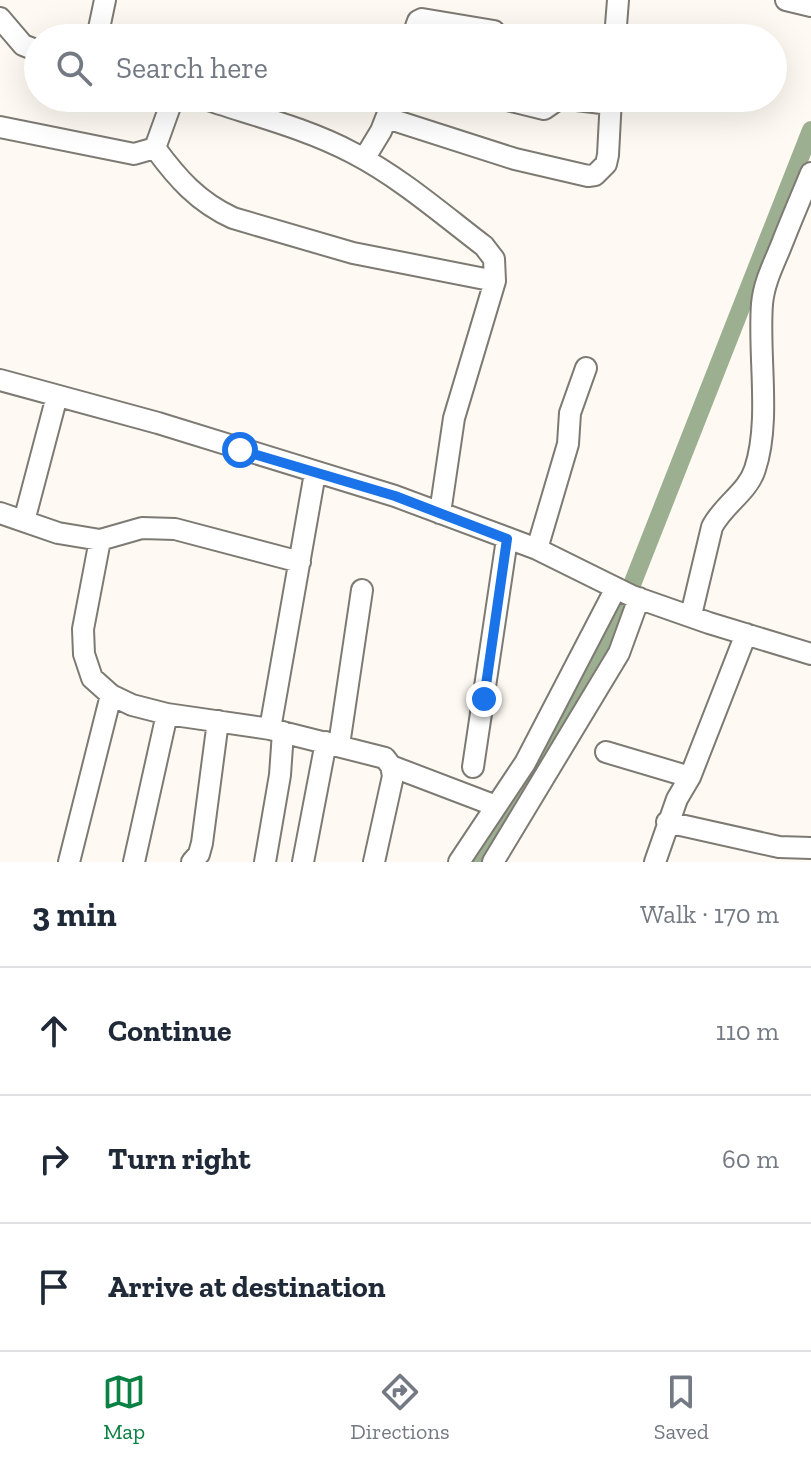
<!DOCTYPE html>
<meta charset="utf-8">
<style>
:root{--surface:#fff;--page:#f6f6f7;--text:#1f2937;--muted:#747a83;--line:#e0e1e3;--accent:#0b8043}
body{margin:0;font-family:"Zilla Slab",serif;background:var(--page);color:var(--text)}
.stop{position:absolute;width:24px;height:24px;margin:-18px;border:6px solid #1a73e8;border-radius:50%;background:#fff}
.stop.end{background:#1a73e8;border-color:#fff;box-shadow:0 2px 8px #0008}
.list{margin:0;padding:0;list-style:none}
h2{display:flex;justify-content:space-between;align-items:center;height:104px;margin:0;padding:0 32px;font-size:34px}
h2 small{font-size:26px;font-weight:400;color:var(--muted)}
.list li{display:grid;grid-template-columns:52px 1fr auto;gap:24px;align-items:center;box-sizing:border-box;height:128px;padding:0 32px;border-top:2px solid var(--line)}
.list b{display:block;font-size:30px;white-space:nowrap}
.list em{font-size:26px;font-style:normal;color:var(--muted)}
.icon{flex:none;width:44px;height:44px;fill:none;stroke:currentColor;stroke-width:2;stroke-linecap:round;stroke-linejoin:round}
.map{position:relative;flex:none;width:811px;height:862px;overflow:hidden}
.search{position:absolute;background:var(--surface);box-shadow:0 8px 32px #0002;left:24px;right:24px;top:24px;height:88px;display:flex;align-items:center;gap:20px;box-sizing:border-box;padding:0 28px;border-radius:44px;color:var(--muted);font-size:30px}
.sheet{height:488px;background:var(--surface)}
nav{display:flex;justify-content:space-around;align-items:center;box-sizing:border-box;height:112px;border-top:2px solid var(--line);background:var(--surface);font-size:22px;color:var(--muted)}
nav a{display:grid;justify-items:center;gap:4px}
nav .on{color:var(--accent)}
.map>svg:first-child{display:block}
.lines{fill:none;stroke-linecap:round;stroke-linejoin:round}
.canal{stroke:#9daf91;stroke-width:18}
.street-casing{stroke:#7d7a73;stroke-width:24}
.street{stroke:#fff;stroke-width:20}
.route{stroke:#1a73e8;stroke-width:10}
</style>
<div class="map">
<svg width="811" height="862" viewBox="0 0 811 862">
<rect width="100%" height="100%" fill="#fefaf3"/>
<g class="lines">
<path class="canal" d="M475 862 547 749 609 643 811 130"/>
<g class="street-casing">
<path id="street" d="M786 0 811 6
M0 18 23 45 38 51
M97 38 105 0
M412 38 418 21 422 19 494 31
M615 38 618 0
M202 98C252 115 306 128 353 153 401 178 442 214 484 246L494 259 495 281 454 418 440 513
M499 98 544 109 560 98 610 104
M387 118 515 159 588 176 595 175 606 164 608 155 611 98
M0 127 134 154 155 148 173 98
M155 148C177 178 198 202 233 218L353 253 495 281
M364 159 381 131 394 98
M0 380 158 423 395 496 537 549 632 596 709 623 811 654
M0 513 58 533 100 540 142 528 175 529 300 562
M24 521 57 396
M100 540 83 629 84 654 92 678 111 695 132 705 167 714 270 729 385 758 391 766 393 776 374 862
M537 549 568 444 570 413 586 368
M691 615 712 527C723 505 748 492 755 469 771 421 758 355 762 304 764 281 775 262 783 241 792 218 802 195 811 173
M270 729 315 473
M339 745 362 590
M606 752 690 777
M391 766 496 806
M473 767 507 539
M667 822 779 847 811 848
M69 862 111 695
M134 862 167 714
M192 862 199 854 202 843 218 721
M265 862 280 775 283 732
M303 862 326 742
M459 862 525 763 616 588
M493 862 619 653 639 598
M655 862 677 799 690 777 746 634"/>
</g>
<use href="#street" class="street"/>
</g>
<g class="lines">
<path class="route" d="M240 450 395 496 507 539 484 699"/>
</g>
</svg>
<div class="stop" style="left:240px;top:450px"></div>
<div class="stop end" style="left:484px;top:699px"></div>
<div class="search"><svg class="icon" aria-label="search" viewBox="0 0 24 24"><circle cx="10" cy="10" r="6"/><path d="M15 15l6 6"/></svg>Search here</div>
</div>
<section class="sheet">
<h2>3 min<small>Walk · 170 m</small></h2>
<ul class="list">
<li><svg class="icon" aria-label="ahead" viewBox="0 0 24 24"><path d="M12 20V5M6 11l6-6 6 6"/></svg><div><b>Continue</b></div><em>110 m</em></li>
<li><svg class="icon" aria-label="right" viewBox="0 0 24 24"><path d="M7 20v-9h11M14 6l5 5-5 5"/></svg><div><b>Turn right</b></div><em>60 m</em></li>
<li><svg class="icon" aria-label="arrive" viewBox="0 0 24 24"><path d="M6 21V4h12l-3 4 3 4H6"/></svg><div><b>Arrive at destination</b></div></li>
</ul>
</section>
<nav>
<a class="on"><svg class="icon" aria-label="map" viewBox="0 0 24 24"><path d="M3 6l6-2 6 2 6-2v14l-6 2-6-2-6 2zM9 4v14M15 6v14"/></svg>Map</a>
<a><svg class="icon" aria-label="directions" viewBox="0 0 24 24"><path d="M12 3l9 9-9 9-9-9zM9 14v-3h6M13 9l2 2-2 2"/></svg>Directions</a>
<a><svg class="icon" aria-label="saved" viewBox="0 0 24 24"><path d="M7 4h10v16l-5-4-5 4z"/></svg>Saved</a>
</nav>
